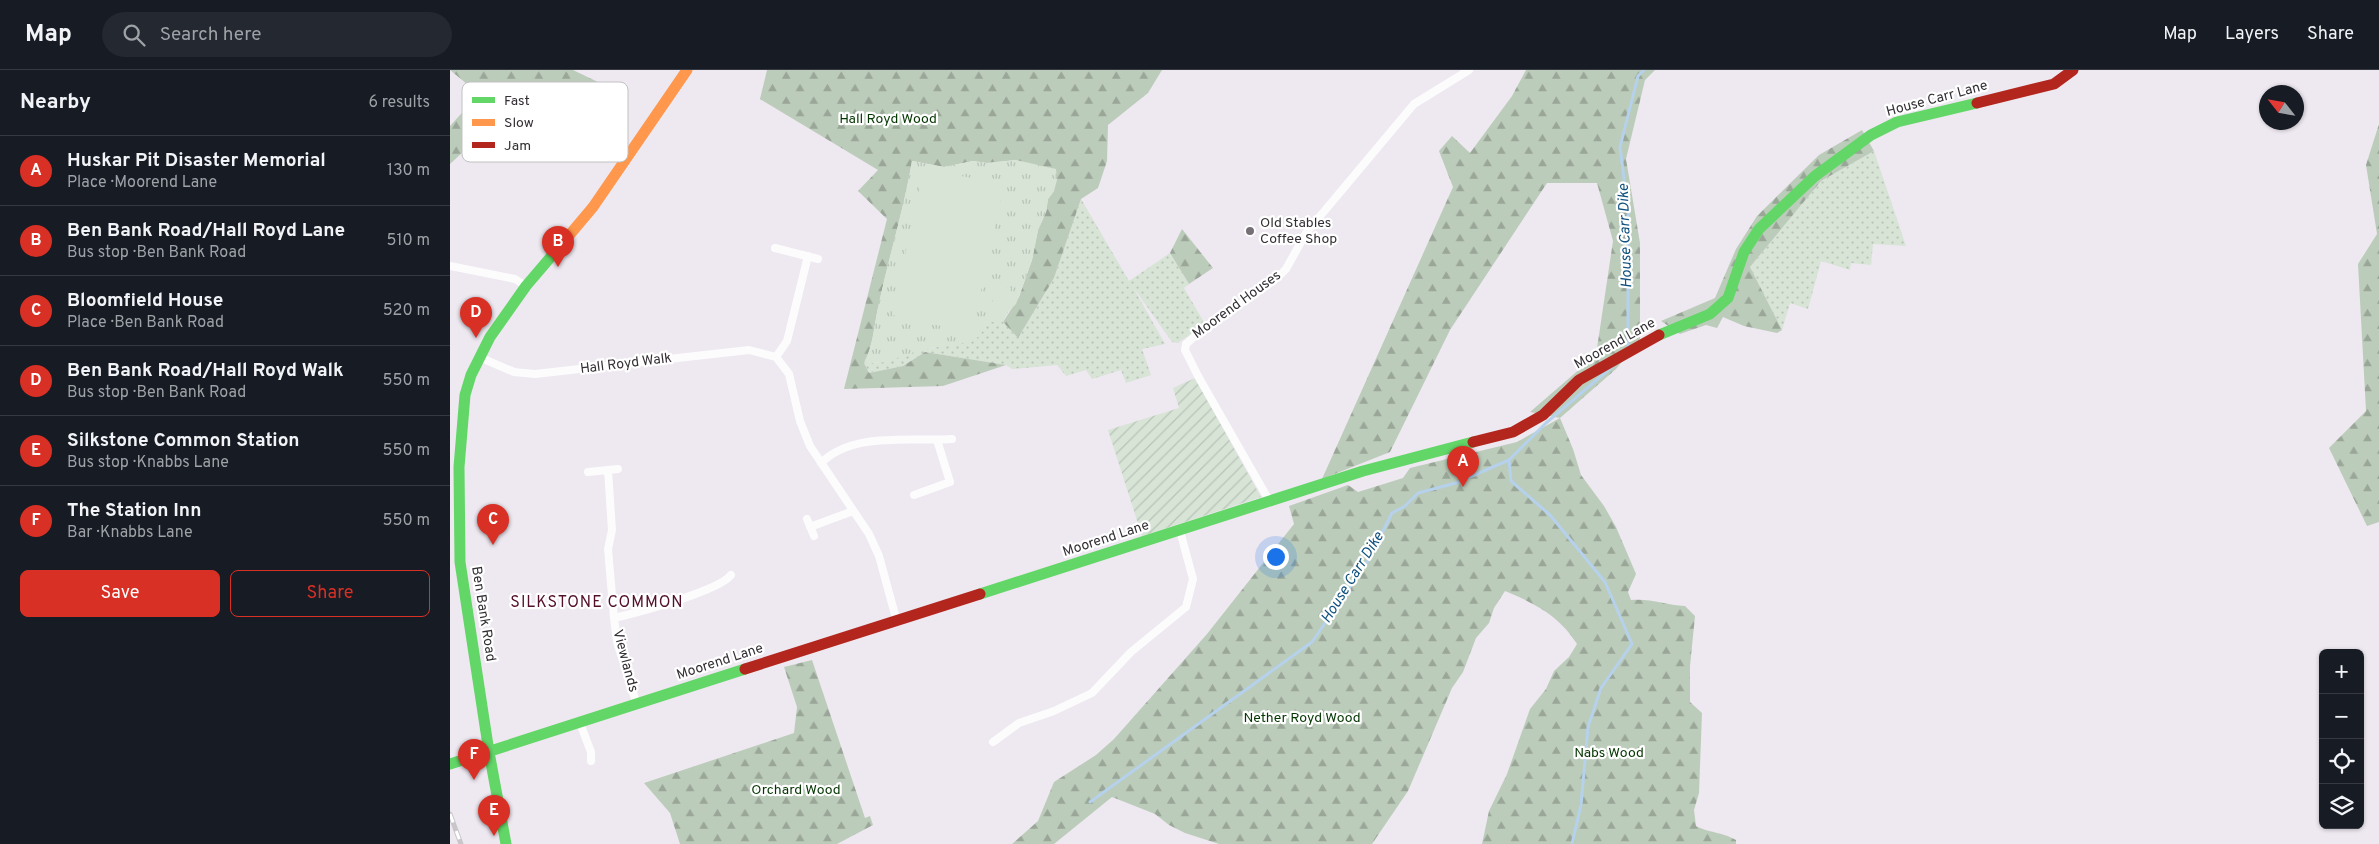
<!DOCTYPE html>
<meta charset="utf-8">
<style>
:root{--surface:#171b24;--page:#242831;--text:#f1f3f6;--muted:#9ea1a6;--line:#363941;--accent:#d93025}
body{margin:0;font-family:Overpass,sans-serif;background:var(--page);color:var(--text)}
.controls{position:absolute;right:15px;bottom:15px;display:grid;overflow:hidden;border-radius:8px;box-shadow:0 1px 4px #0004}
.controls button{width:45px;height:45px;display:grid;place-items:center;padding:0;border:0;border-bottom:1px solid var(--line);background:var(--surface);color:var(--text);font:25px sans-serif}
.compass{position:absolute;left:1809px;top:15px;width:45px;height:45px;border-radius:50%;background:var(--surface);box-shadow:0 1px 4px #0004;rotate:301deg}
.you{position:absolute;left:825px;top:486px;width:18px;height:18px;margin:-12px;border:4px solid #fff;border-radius:50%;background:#1a73e8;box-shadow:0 0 0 8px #1a73e833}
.badge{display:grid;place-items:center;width:32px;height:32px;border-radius:50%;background:var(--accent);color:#fff;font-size:16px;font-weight:700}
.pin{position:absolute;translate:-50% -41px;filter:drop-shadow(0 1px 2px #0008)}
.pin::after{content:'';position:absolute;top:26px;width:18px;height:15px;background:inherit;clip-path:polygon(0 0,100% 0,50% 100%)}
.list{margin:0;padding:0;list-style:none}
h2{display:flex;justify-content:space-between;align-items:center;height:65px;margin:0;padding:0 20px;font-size:21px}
h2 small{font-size:16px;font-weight:400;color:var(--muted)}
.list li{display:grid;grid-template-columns:32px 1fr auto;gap:15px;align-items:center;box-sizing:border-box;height:70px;padding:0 20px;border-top:1px solid var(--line)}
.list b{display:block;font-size:19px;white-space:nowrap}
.list p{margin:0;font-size:16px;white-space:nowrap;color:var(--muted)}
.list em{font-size:16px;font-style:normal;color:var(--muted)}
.actions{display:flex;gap:10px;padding:15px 20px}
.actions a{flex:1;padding:11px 0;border:1px solid var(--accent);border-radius:8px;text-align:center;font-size:18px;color:var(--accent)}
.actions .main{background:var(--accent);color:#fff}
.icon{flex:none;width:28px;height:28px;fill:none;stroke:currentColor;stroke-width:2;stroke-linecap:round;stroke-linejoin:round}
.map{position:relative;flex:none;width:1929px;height:774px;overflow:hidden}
header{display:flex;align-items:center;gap:30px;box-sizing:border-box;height:70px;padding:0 25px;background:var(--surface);border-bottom:1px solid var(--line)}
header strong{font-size:24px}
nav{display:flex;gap:28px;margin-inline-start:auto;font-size:18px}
.search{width:350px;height:45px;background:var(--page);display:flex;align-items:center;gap:12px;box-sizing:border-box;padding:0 18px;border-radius:28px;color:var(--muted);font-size:19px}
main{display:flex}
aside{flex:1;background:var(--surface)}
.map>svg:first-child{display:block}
.grass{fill:url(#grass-dots)}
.forest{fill:url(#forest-firs)}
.park{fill:url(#park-tufts)}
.garden{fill:url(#garden-furrows)}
.pitch{fill:#d7e4d6}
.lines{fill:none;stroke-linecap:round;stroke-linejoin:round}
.stream{stroke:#b5d1ec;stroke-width:3}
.street{stroke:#fcfcfd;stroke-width:8}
.fast{stroke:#63d668;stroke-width:11}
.slow{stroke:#ff974d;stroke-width:11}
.jam{stroke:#b3261e;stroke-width:11}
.rail-casing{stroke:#c8c6c8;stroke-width:5}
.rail{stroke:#fff;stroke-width:3;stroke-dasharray:9;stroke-linecap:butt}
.poi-dot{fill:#747076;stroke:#fff;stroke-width:2}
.labels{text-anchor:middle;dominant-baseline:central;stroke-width:4.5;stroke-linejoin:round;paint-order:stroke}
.street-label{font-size:14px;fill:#332f34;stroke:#fff}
.park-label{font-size:14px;fill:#033600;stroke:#fff}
.poi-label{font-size:14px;fill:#332f34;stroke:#fff;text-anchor:start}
.water-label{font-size:15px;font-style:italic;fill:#10517f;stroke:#fff}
.quarter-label{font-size:16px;letter-spacing:1px;fill:#53102b;stroke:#fff}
.key{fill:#fff;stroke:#c2c1c2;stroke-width:1}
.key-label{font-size:14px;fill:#332f34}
</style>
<header>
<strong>Map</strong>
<div class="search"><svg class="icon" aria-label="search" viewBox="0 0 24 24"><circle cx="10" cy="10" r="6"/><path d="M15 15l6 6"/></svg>Search here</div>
<nav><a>Map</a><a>Layers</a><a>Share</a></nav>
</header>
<main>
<aside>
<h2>Nearby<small>6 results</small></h2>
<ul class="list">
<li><span class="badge">A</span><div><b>Huskar Pit Disaster Memorial</b><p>Place · Moorend Lane</p></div><em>130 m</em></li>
<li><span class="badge">B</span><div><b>Ben Bank Road/Hall Royd Lane</b><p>Bus stop · Ben Bank Road</p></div><em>510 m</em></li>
<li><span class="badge">C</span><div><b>Bloomfield House</b><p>Place · Ben Bank Road</p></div><em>520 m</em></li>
<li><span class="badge">D</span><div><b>Ben Bank Road/Hall Royd Walk</b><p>Bus stop · Ben Bank Road</p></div><em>550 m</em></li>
<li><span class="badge">E</span><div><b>Silkstone Common Station</b><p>Bus stop · Knabbs Lane</p></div><em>550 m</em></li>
<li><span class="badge">F</span><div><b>The Station Inn</b><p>Bar · Knabbs Lane</p></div><em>550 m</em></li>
</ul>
<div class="actions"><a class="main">Save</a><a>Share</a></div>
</aside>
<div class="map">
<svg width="1929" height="774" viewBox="0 0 1929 774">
<defs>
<pattern id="grass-dots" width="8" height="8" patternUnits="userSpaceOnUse" patternTransform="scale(1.25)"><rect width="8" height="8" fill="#d7e4d6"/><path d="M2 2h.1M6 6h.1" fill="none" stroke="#b9c4b8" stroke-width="1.8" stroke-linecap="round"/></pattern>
<pattern id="forest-firs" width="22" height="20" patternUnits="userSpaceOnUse" patternTransform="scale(1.25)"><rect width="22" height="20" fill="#bcccba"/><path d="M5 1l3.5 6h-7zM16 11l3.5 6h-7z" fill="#99a698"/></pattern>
<pattern id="park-tufts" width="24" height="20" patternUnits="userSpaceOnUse" patternTransform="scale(1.25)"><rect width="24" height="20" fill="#d7e4d6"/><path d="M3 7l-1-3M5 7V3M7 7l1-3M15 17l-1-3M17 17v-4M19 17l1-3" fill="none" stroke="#b9c4b8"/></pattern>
<pattern id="garden-furrows" width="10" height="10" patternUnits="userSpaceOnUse" patternTransform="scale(1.25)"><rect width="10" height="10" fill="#d7e4d6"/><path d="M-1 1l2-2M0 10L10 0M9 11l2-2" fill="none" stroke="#b9c4b8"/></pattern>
</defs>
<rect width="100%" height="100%" fill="#eee8f0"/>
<path class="grass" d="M1424 81 1456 176 1423 174 1421 195 1401 193 1400 200 1371 191 1358 239 1340 233 1332 260 1300 197 1371 111Z
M631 129 679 211 720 183 739 214 734 218 755 254 728 273 722 272 683 217 715 274 692 279 701 305 676 313 671 300 642 309 636 300 616 306 607 295 562 299 556 295 475 282 453 296 419 303 414 293 436 292 466 280 488 277 540 252H553L568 268 604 208Z"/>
<path class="forest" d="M0 0H123L148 12 103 76 75 52 49 49 0 94V56L29 24Z
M317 0H712L698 23 658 55 657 91 648 118 631 129 604 208 568 268 553 252 569 227 582 190 588 160 596 142 598 129 604 121 566 90 537 93 523 91 494 97 462 91C454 139 439 186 429 234 424 253 424 275 414 293L419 303 453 296 475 282 556 295 493 316 394 319 437 149 408 121 428 100 310 29Z
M1076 0H1205L1195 10 1176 89 1190 173V269L1166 299 1110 348 1123 379 1131 405 1154 436 1166 457 1186 504 1178 522 1181 530C1200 528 1216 535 1235 536L1245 546 1240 596V632L1252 643 1249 723 1244 740 1246 756C1262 764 1270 761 1286 770V774H1032L1039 741 1057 704 1080 639 1096 619 1104 601 1119 587 1127 574C1110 546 1084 533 1055 521L1044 538 1039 553 1026 568 1013 602 1002 618 958 721 922 774H769L735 763 719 755 705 744 662 727 604 774H562L588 751 604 712 646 685 664 669 757 564 844 454 839 436 898 415 908 422 953 408 960 398 1067 372 1110 348 1080 342 1146 285 1163 171 1147 113H1097L1000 260 940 382 872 409 1003 117 989 81 1002 66 1020 83 1062 26Z
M1929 54V452L1917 456 1879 378 1916 341 1908 194 1927 164 1916 95Z
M1412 60 1424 81 1371 111 1300 197 1332 260 1327 263 1294 256 1273 247 1267 258 1256 255 1230 264 1211 251 1265 228 1286 179 1307 146 1369 85Z
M732 159 763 198 739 214 720 183Z
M362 590 415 748 420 746 423 755 387 774H230L220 743 194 713 344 663 347 637 334 597Z"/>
<path class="park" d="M566 90 606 99 607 110 604 121 598 129 596 142 588 160 582 190 566 234 558 242 553 252H540L525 271 473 279 436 292 414 293C424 275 424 253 429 233 439 186 454 139 462 91L494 97 523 91 537 93Z"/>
<path class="garden" d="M745 308 811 427 692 466 658 360 729 338 723 318Z"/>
<path class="pitch" d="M474 98 554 115 522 263 442 245Z
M546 215 561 218 554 249 539 246Z"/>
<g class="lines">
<path class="stream" d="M1178 278V140L1170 77 1188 6 1194 0
M1059 390 1061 411 1100 445 1155 512 1182 574 1151 618 1138 657 1131 735 1122 774
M640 732 862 572 919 489 942 443 955 436 968 423 1006 413 1059 390 1096 353 1162 297"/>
<path class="street" d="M325 178 368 189
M0 196 65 209 76 216
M29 287 64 302 85 304 299 280 326 287 339 304 350 351 360 376 419 464 429 486 447 552
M326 287 337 271 358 186
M371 393C403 361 461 372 502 369
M158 400 162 460 158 479 164 548 167 572 187 635
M138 402 168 399
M464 425 500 412 487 370
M820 432 748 306 735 280 736 274 744 267 827 208 836 199 856 163 964 34 1019 0
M357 449 364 466
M360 457 403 441
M164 548C186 543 269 521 281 505
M130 653 141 682V691
M543 672 569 653 604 641 642 623 681 582 736 537 743 509 730 461"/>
<path class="fast" d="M1209 265 1260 244 1278 228 1294 182 1309 159 1365 106 1421 65 1447 52 1527 33
M530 524 913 401 1023 372
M0 694 295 599
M56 774 39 682 10 492 9 397 15 325 21 305 40 267 76 216 111 175"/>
<path class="slow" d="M111 175 143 137 237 0"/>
<path class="jam" d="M1527 33 1604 14 1623 0
M1023 372 1063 362 1093 345 1129 310 1209 265
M295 599 530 524"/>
<g class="rail-casing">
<path id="rail" d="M0 744 11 774"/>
</g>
<use href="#rail" class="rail"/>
</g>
<circle class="poi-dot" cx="800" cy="161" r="5"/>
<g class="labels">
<g class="street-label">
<text transform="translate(1487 29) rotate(-15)">House Carr Lane</text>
<text transform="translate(787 235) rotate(-36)">Moorend Houses</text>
<text transform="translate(1165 274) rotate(-29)">Moorend Lane</text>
<text transform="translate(176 294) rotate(-7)">Hall Royd Walk</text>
<text transform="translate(656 469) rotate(-18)">Moorend Lane</text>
<text transform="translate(33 544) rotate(81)">Ben Bank Road</text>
<text transform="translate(175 591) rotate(75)">Viewlands</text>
<text transform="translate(270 592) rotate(-18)">Moorend Lane</text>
</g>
<g class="park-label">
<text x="438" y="49">Hall Royd Wood</text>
<text x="852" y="648">Nether Royd Wood</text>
<text x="1159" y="683">Nabs Wood</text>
<text x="346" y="720">Orchard Wood</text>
</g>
<g class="poi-label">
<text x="810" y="153">Old Stables<tspan x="810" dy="16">Coffee Shop</tspan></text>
</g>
<g class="water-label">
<text transform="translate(1176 166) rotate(-92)">House Carr Dike</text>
<text transform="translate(903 508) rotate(-58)">House Carr Dike</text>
</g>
<g class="quarter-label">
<text x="147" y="533">SILKSTONE COMMON</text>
</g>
</g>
<rect x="12" y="12" width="166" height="80" rx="8" class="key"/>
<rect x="22" y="27" width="23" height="6" fill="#63d668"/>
<rect x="22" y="49" width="23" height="7" fill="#ff974d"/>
<rect x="22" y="72" width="23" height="6" fill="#b3261e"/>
<g class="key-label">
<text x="54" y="35">Fast</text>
<text x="54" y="57">Slow</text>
<text x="54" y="80">Jam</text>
</g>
</svg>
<div class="controls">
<button>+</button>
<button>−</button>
<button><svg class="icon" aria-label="locate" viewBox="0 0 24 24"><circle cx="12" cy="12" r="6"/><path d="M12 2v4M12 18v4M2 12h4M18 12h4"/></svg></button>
<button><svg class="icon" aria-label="layers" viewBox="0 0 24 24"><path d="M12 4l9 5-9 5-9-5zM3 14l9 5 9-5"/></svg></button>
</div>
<svg class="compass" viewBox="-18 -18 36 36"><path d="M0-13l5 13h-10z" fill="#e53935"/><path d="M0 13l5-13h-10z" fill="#9ea1a6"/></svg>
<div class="you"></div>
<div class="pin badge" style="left:1013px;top:417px">A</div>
<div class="pin badge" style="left:108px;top:197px">B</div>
<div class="pin badge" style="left:43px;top:475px">C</div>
<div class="pin badge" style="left:26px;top:268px">D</div>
<div class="pin badge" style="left:44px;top:766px">E</div>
<div class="pin badge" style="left:24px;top:710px">F</div>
</div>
</main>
